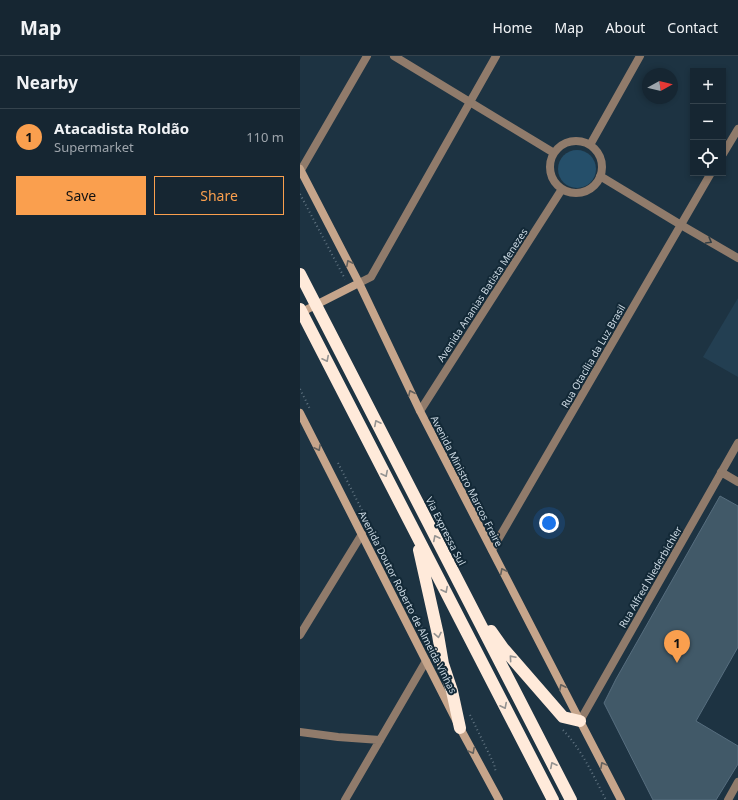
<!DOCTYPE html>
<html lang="en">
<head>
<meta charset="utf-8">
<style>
  body { margin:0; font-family:"Noto Sans",sans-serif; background:#23323e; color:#f1f3f6 }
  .controls { position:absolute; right:12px; top:12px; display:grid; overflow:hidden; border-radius:0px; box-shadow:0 2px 6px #0003 }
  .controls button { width:36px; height:36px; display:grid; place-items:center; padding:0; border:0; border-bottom:1px solid #35434d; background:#162632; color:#f1f3f6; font:20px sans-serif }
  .compass { position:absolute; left:342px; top:12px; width:36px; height:36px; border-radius:50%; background:#162632; box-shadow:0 2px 6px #0003; rotate:82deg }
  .you { position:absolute; left:249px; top:467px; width:14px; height:14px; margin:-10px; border:3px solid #fff; border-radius:50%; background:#1a73e8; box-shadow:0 0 0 6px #1a73e833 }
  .badge { display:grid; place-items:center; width:26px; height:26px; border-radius:50%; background:#fa9f4e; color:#111; font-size:13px; font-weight:700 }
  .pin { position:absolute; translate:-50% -33px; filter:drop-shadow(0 1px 2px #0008) }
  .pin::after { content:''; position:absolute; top:21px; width:14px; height:12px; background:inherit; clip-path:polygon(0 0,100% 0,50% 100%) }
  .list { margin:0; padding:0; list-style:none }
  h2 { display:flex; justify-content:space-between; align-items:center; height:52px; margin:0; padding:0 16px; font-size:17px }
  h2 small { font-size:13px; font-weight:400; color:#9ea5ac }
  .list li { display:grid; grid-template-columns:26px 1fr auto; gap:12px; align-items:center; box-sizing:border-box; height:56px; padding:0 16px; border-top:1px solid #35434d }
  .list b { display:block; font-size:15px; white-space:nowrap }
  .list p { margin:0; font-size:13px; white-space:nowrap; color:#9ea5ac }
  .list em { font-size:13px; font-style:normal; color:#9ea5ac }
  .actions { display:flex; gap:8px; padding:12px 16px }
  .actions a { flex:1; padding:9px 0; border:1px solid #fa9f4e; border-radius:0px; text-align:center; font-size:14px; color:#fa9f4e }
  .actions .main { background:#fa9f4e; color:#111 }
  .icon { flex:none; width:22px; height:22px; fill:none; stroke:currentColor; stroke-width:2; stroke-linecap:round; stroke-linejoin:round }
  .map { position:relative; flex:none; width:438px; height:744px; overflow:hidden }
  header { display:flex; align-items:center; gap:24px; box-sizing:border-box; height:56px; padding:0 20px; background:#162632; border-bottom:1px solid #35434d }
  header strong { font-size:19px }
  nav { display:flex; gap:22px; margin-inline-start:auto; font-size:14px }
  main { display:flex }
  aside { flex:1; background:#162632 }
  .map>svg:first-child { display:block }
  .built { fill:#233f52 }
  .green { fill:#254f6a }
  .building { fill:#415968; stroke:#576e7f }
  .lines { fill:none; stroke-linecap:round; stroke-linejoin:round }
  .path { stroke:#607380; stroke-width:2; stroke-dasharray:1 3; stroke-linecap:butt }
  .minor { stroke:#907b6b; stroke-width:8 }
  .secondary { stroke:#c6a58b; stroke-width:8 }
  .motorway { stroke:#ffeada; stroke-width:12 }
  .oneway { stroke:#323e44 }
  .oneway2 { stroke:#64615d }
  .oneway3 { stroke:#959391 }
  .labels { text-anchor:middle; stroke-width:4; stroke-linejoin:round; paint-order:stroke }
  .street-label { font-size:10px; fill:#cddae4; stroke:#132937 }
</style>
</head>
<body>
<header>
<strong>Map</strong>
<nav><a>Home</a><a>Map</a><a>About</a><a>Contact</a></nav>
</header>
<main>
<aside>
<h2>Nearby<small></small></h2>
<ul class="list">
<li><span class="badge">1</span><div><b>Atacadista Roldão</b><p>Supermarket</p></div><em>110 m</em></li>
</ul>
<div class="actions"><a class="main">Save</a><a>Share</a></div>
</aside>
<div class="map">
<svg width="438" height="744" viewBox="0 0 438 744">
  <rect width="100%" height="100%" fill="#1d3342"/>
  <path class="built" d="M438,242V321L403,301Z"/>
  <path class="green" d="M258 113a19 19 0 1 1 38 0a19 19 0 1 1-38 0Z"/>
  <path class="building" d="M420,440L438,450V591L396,665L438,690V708L416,744H353L304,647L316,623Z"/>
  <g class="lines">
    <path class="path" d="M0,138L45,223
      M0,333L10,353
      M38,407L125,578
      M170,659L194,708L196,717
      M263,674C282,694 293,719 306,744"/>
    <path class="minor" d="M94,0L254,97
      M250 111a26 26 0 1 1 52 0a26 26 0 1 1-52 0Z
      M290,89L340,0
      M423,98L438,73
      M1,114L67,0
      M300,120L381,169L438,202
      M59,227L71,221L196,0
      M120,355L262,133
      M421,416L438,426
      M192,494L411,117
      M0,579L62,478
      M280,665L438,387
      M0,676L38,681L80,684
      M45,744L126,605
      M428,744L438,726"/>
    <path class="secondary" d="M0,113L59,227L120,355L280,665L321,744
      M0,257L59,227
      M0,357L160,672L199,744"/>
    <path class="motorway" d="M0,218L271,744
      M0,253L253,744
      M119,494L138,579L143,608L152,635L160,672
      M191,575L203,592L263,661L280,665"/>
  </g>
  <defs><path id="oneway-chevron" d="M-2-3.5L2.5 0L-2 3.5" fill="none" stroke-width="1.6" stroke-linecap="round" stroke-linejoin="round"/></defs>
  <use class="oneway" href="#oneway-chevron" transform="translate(409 185) rotate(30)"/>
  <g class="oneway2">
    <use href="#oneway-chevron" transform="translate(49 207) rotate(-117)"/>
    <use href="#oneway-chevron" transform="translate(111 337) rotate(-115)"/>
    <use href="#oneway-chevron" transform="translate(18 392) rotate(63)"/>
    <use href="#oneway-chevron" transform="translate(203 515) rotate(-117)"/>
    <use href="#oneway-chevron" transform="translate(262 631) rotate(-117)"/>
    <use href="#oneway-chevron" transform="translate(172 695) rotate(62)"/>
    <use href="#oneway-chevron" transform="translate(303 709) rotate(-118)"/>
  </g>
  <g class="oneway3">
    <use href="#oneway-chevron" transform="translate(26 303) rotate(63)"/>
    <use href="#oneway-chevron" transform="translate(77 367) rotate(-117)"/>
    <use href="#oneway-chevron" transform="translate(85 418) rotate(63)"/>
    <use href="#oneway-chevron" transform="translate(136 482) rotate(-117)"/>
    <use href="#oneway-chevron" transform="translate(145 534) rotate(63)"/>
    <use href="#oneway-chevron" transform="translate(138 579) rotate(79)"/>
    <use href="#oneway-chevron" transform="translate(212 602) rotate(-131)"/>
    <use href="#oneway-chevron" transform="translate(204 650) rotate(63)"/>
    <use href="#oneway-chevron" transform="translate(253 709) rotate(-117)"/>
  </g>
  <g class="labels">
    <g class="street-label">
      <text transform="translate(182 239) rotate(-57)" y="4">Avenida Ananias Batista Menezes</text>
      <text transform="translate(293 300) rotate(-60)" y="4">Rua Otacília da Luz Brasil</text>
      <text transform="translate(167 425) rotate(63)" y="4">Avenida Ministro Marcos Freire</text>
      <text transform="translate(146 475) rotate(63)" y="4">Via Expressa Sul</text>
      <text transform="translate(350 521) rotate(-60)" y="4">Rua Alfred Niederbichler</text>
      <text transform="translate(108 546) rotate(63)" y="4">Avenida Doutor Roberto de Almeida Vinhas</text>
    </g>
  </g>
</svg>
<div class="controls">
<button>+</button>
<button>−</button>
<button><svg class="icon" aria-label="locate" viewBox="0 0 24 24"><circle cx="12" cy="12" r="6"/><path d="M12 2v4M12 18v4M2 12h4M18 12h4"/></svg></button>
</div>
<svg class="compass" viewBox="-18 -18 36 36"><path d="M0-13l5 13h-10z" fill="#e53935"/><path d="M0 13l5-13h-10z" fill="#9ea5ac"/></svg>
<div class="you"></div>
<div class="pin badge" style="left:377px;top:607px">1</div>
</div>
</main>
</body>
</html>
